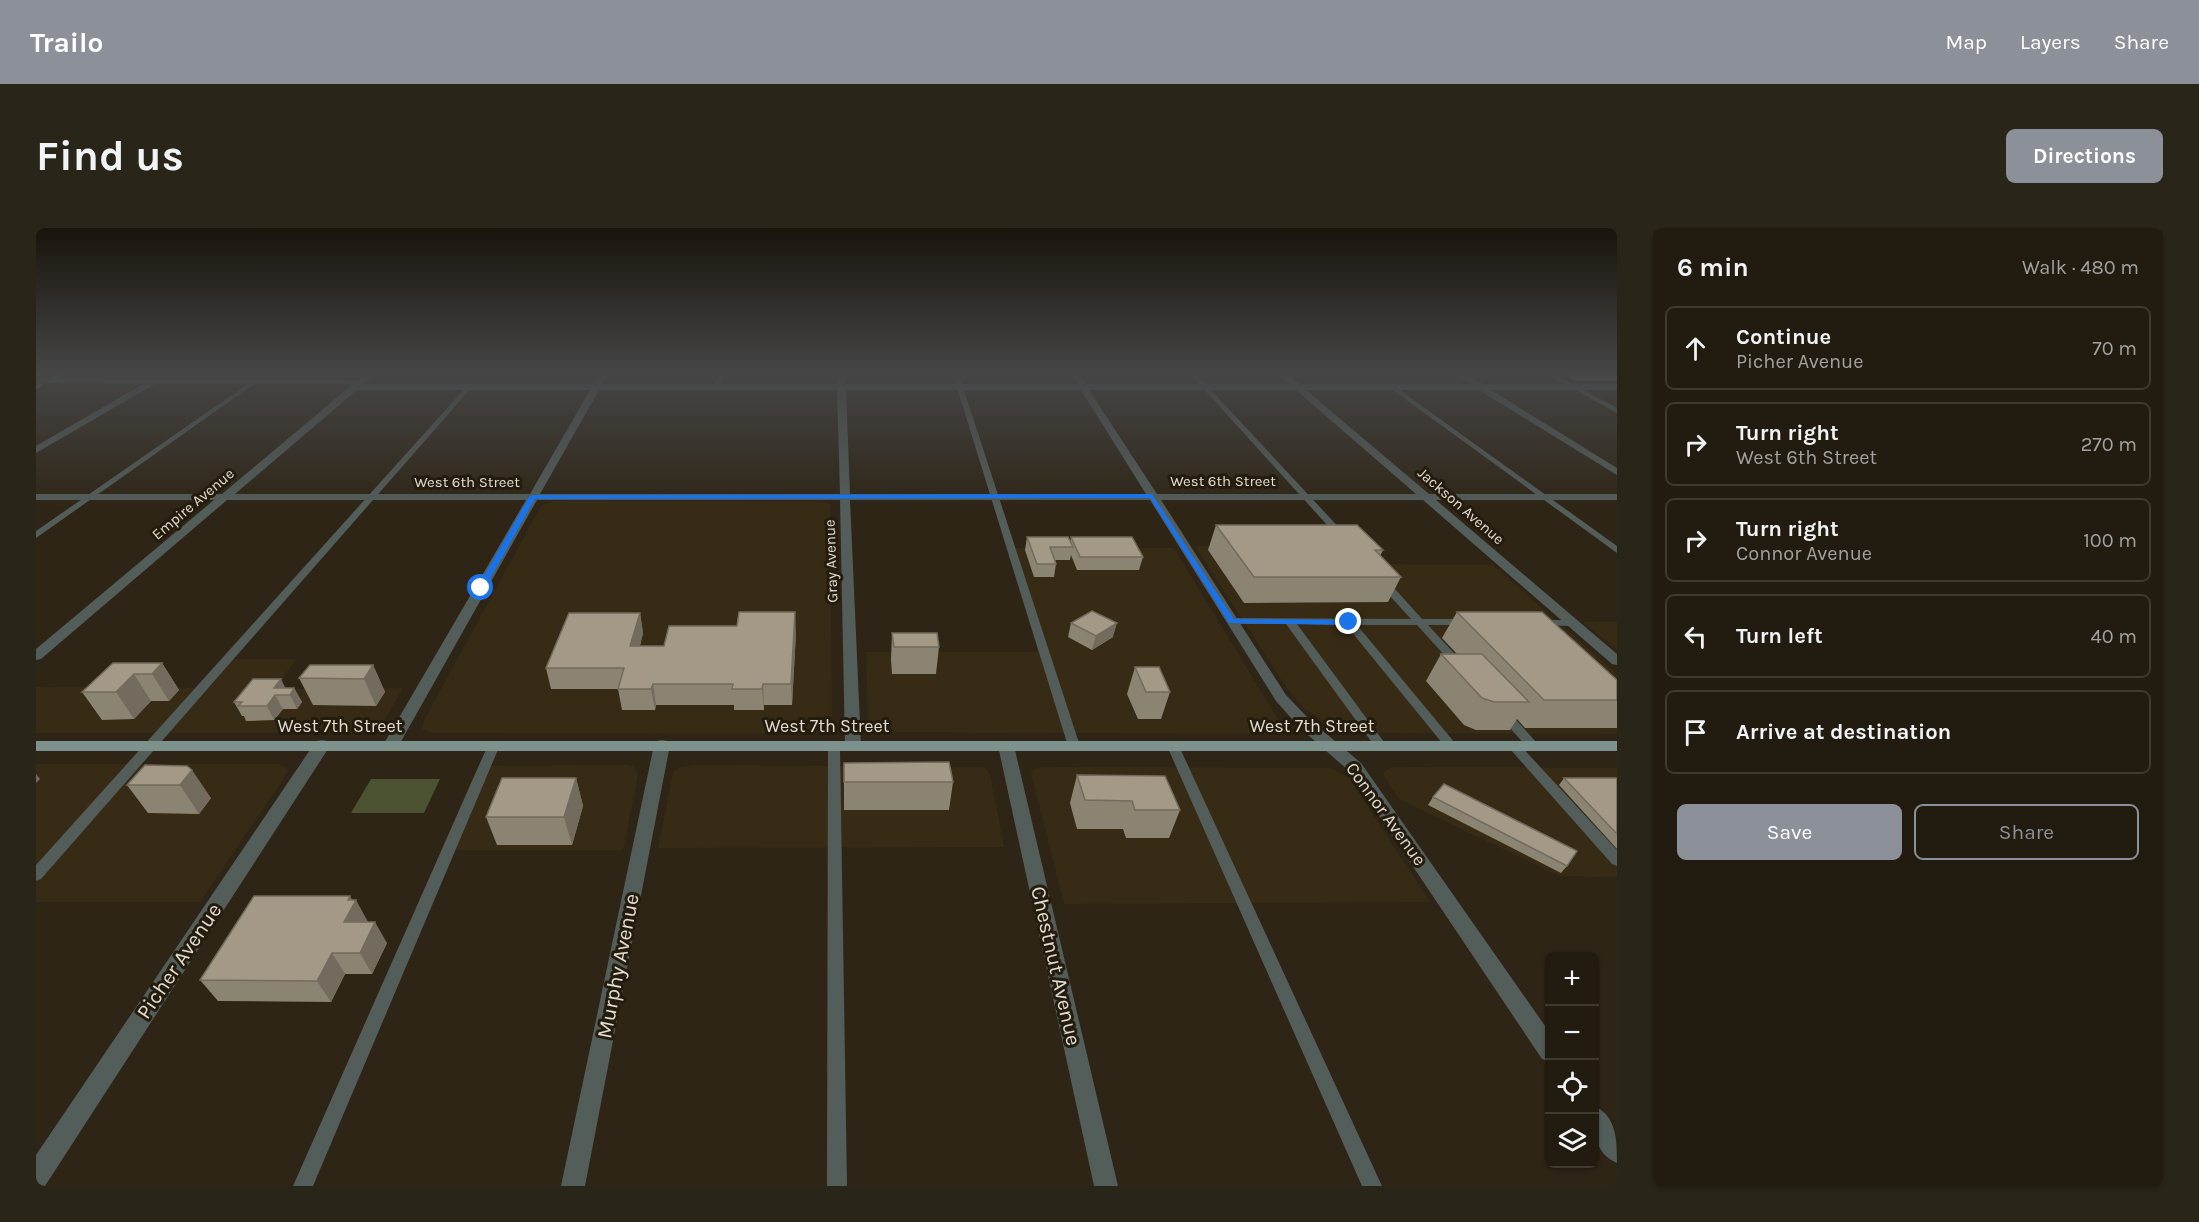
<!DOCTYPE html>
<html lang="en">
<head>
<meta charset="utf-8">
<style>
  body { margin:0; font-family:Karla,sans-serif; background:#2a2519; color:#f1f3f6 }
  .controls { position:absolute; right:18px; bottom:18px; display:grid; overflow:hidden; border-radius:9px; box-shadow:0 2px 4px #0004 }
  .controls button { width:54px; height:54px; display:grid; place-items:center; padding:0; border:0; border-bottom:2px solid #3f3a30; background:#221c10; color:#f1f3f6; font:30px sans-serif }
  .stop { position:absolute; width:18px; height:18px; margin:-14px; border:4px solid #1a73e8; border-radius:50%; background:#fff }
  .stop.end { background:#1a73e8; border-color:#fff; box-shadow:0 2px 6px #0008 }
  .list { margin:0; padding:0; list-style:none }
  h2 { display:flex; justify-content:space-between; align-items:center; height:78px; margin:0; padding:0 24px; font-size:26px }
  h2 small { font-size:20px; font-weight:400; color:#a2a19f }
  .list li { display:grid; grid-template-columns:39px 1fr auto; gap:18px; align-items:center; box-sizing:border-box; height:84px; margin:0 12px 12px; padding:0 12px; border:2px solid #3f3a30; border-radius:9px }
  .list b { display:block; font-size:22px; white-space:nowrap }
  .list p { margin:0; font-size:20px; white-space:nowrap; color:#a2a19f }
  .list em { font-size:20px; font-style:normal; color:#a2a19f }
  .actions { display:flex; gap:12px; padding:18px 24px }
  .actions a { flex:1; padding:14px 0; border:2px solid #8c9099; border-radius:9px; text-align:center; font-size:21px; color:#8c9099 }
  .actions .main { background:#8c9099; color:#fff }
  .icon { flex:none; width:33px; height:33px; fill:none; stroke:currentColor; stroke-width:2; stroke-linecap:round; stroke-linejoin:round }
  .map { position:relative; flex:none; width:1581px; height:958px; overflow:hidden; border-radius:9px }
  header { display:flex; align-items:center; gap:36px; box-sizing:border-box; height:84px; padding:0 30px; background:#8c9099; color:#fff }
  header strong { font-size:28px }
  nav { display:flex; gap:33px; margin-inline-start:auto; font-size:21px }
  .intro { display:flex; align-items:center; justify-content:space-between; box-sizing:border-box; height:144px; padding:0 36px }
  h1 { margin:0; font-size:42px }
  .button { padding:15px 27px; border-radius:9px; background:#8c9099; color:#fff; font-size:21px; font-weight:700 }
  main { display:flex; gap:36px; padding:0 36px }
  aside { flex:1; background:#221c10; border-radius:9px; box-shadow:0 2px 4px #0004 }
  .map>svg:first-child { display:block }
  .built { fill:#372b15 }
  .green { fill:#4b5332 }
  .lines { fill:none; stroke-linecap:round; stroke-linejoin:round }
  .stream { stroke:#487979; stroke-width:4 }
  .lane { fill:#535d5a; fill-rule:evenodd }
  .street { fill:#535d5a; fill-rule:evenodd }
  .primary { fill:#7e928d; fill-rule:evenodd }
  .wall { fill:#8c8473 }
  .shaded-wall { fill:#726b5e }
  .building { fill:#a39986; stroke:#726b5e; stroke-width:1.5 }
  .route { fill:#1a73e8 }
  .labels { text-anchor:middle; stroke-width:6; stroke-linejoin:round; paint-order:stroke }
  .far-street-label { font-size:15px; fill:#e2dcd3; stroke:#241c0d }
  .street-label { font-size:18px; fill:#e2dcd3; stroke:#241c0d }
  .near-street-label { font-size:21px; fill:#e2dcd3; stroke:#241c0d }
</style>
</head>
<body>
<header>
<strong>Trailo</strong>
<nav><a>Map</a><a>Layers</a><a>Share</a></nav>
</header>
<div class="intro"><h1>Find us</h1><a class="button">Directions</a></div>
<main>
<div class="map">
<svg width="1581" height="958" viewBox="0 0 1581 958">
  <rect width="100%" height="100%" fill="#2e2516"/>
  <path class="built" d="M574,147H689L687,156H581L571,153Z
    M518,273L785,274L794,276L796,497L794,501L781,506L397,505L386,501L387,494L505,278Z
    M1159,318H1323L1341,336L1457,337L1581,446V506L1317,505L1303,502L1270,482L1251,461Z
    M970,320H1138L1243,493V504L1237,506L843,504L834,501L832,498L830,424H1002Z
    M1547,394H1581V422Z
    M198,431H260L239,461L367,460L346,496L341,501L330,505H0V459L173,460Z
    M0,536H242L251,540V545L164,674H0Z
    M592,537L598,539L602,547L587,622H405L442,538Z
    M657,537L949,539L954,546L968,619L622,620L637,545L643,540Z
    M1006,539L1295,540L1313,550L1394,674L1028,676L995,545L997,541Z
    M1356,539L1581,540V649L1523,648L1363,571L1347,547L1349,543Z"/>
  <path class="green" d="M335,551H404L388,585H315Z"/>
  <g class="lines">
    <path class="stream" d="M17,150L23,147
      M0,159L4,157"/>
    <path class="lane" d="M681,147H687L684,159L681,161L678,159Z
      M917,147H923L1044,518L1042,521L1038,522L1032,518Z
      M1155,147H1161L1308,305V309H1302Z
      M1512,147H1519L1581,180V185Z
      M216,153L221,154L0,310V303Z
      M431,158L436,159L5,651L0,653V637Z
      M1354,158H1358L1581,318V325L1354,160Z
      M1347,351L1351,352L1386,391H1431L1436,394L1431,397H1392L1428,436L1430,438L1424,441L1420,440L1381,397H1321L1419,515L1421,518L1419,521H1411L1310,397L1261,396L1348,514L1350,517L1348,520H1340L1250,396H1196L1191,393L1196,390L1375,391L1343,356L1342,354Z
      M1503,392H1537L1542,395L1537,398L1499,397L1498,395L1499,393Z
      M1468,482L1472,483L1501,515L1503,518L1501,521H1493L1464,489L1462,486L1464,483Z
      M458,513L464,517L277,958H257L452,517Z
      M798,514L804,518L811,958H791L792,518Z
      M1137,514L1143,518L1346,958H1326L1131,518Z
      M1478,514L1482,515L1581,622V638L1576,636L1474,521L1472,518L1474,515Z"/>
    <path class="street" d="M329,147H337L327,156H557L563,147H571L566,156H801V147H809V156H1042L1036,147H1044L1050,156H1254L1244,147H1252L1264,156H1435L1422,147H1431L1447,156H1581V162H1455L1581,240V247L1443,162H1270L1393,266H1581V272H1400L1581,426V437L1576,436L1387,272H1125L1250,467L1274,492L1325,535L1514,805V834L1506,831L1313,543L1264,500L1240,473L1114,272H814L825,518L823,522H811L809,518L804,272H501L363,517L361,521H349L347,517L490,272H191L5,431L0,432V421L178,272H0V266H186L317,156H119L0,225V218L107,156L0,155V151L323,152ZM321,162H554L494,266H199ZM563,162H801L804,266H504ZM810,162H1045L1110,266H814ZM1053,162H1260L1380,266H1121Z
      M286,512L292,513L294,517L292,521L9,958H0V927L280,513Z
      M626,512L632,513L634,517L549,958H525L618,517L620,513Z
      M970,513L976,514L978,518L1082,958H1058L962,518L964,514Z
      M1558,878C1581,888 1581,913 1581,935C1557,925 1558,901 1558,878Z"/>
    <path class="primary" d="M0,513H1581V523H0Z"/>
  </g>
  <path class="wall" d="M1530,147H1581V153H1541Z
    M1180,297L1347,322L1344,328L1365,349L1352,374L1208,375L1172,322Z
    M991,309L1034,314L1035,309L1107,329L1103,342H1041L1035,327L1034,332H1019L1020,336L1018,349H998L989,322Z
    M1421,384L1581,452V500H1489L1481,491L1474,502H1440L1428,497L1390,453L1405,426H1421L1406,410Z
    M604,385L607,405L604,418H628L760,404L756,477H728V482H698V477H620L619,482H586L582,461H515L510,440Z
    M1035,395L1077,409L1056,422L1032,409Z
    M856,405L903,419L900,446H856L855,432Z
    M126,435L143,462L133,473H115L98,491L66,492L46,464Z
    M337,437L349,464L340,478L277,477L263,450Z
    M1099,439L1134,464L1125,491H1102L1091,466Z
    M250,460H258L266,474L261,481H247L238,492L210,493L208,488H206L198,474Z
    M808,535L917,554L913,582H808Z
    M109,537L175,570L163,586L112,585L91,557Z
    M1041,547L1144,582L1133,610H1090L1087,601H1041L1034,575Z
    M540,550L547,578L536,617H461L450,589Z
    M1528,550H1581V621L1523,557Z
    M1397,569L1531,638L1525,645L1392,577Z
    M316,672L332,694L351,715L336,746H309L295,774L182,773L164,752Z"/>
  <path class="shaded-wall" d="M759,384L760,404L756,477L755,456Z
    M604,385L607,405L598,439L594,418Z
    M1081,395L1077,409L1056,422L1060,408Z
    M126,435L143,462L133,473L116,446Z
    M337,437L349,464L340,478L328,451Z
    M98,446L115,473L98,491L80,464Z
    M245,451L252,465L238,460Z
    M617,456L620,477L619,482L615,461Z
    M727,456L728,477V482L726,461Z
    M258,460L266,474L261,481L254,467Z
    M239,467L247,481L238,492L231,478Z
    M156,542L175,570L163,586L144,557Z
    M0,546L4,551L0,555Z
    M540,550L547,578L536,617L528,589Z
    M314,668L318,675L320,672L332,694H308L312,672Z
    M339,694L351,715L336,746L324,725Z
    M296,725L309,746L295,774L281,753Z"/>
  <path class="building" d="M1180,297H1321L1347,322H1339L1365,349H1218Z
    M991,309H1032L1037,319H1014L1020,336H1001Z
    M1035,309H1096L1107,329H1044Z
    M1056,383L1081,395L1060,408L1035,395Z
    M703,384H759L755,456H727L726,461H696L697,456H617L615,461H582L588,440H510L533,385H604L594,418H628L633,398H701Z
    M1421,384H1506L1581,452V472H1508Z
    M856,405H901L903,419H858Z
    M1405,426H1446L1493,474H1458L1446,470Z
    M77,435H126L116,446H98L80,464H46Z
    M274,437H337L328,451L263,450Z
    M1099,439H1123L1134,464H1110Z
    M217,451H245L238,460H258L254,467H239L231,478H202L206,474H198Z
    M913,534L917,554H808V535Z
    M109,537L151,538L156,542L144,557H91Z
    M1041,547L1129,548L1144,582H1099L1096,573L1049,572Z
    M466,550H540L528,589H450Z
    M1528,550H1581V606Z
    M1408,556L1541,623L1531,638L1397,569Z
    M218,668H314L312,672H320L308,694H339L324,725H296L281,753L164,752Z"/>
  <linearGradient id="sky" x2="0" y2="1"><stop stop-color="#19140c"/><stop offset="0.52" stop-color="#464647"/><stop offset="1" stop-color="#464647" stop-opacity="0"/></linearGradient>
  <rect width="1581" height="281" fill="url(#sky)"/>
  <path class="route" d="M1116,266L1198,391L1313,392L1318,394L1313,397L1193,395L1114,270L499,271L449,360L445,362L441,360L493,269L496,267Z"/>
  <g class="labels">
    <g class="far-street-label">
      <text x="1187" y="258">West 6th Street</text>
      <text x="431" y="259">West 6th Street</text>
      <text transform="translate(157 276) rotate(-40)" y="5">Empire Avenue</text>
      <text transform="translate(1425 278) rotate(41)" y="5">Jackson Avenue</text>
      <text transform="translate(795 333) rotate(-92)" y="5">Gray Avenue</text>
    </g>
    <g class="street-label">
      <text x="304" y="504">West 7th Street</text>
      <text x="791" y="504">West 7th Street</text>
      <text x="1276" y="504">West 7th Street</text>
      <text transform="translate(1350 586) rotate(54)" y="6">Connor Avenue</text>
    </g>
    <g class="near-street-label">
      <text transform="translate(143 733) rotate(-56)" y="7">Picher Avenue</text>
      <text transform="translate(582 738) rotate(-79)" y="7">Murphy Avenue</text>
      <text transform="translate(1020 738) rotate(77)" y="7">Chestnut Avenue</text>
    </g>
  </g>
</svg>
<div class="controls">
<button>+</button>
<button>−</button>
<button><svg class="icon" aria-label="locate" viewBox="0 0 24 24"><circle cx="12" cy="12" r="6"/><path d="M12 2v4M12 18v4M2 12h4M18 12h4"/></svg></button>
<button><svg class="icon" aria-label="layers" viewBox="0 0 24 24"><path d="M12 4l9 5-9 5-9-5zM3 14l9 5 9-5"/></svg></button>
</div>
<div class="stop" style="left:445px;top:360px"></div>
<div class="stop end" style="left:1313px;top:394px"></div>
</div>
<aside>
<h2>6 min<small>Walk · 480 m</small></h2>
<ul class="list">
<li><svg class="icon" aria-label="ahead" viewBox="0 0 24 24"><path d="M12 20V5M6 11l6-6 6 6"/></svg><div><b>Continue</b><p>Picher Avenue</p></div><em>70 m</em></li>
<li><svg class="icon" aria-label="right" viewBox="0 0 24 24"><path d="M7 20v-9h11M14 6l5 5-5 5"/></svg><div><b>Turn right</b><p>West 6th Street</p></div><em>270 m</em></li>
<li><svg class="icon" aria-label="right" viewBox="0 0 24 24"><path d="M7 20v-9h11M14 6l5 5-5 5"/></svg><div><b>Turn right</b><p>Connor Avenue</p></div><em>100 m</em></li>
<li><svg class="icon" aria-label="left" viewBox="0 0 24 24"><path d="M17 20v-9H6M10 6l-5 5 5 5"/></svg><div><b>Turn left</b></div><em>40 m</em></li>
<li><svg class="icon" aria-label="arrive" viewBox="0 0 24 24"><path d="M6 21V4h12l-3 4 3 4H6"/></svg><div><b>Arrive at destination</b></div></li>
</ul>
<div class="actions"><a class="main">Save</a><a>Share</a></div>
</aside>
</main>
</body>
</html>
